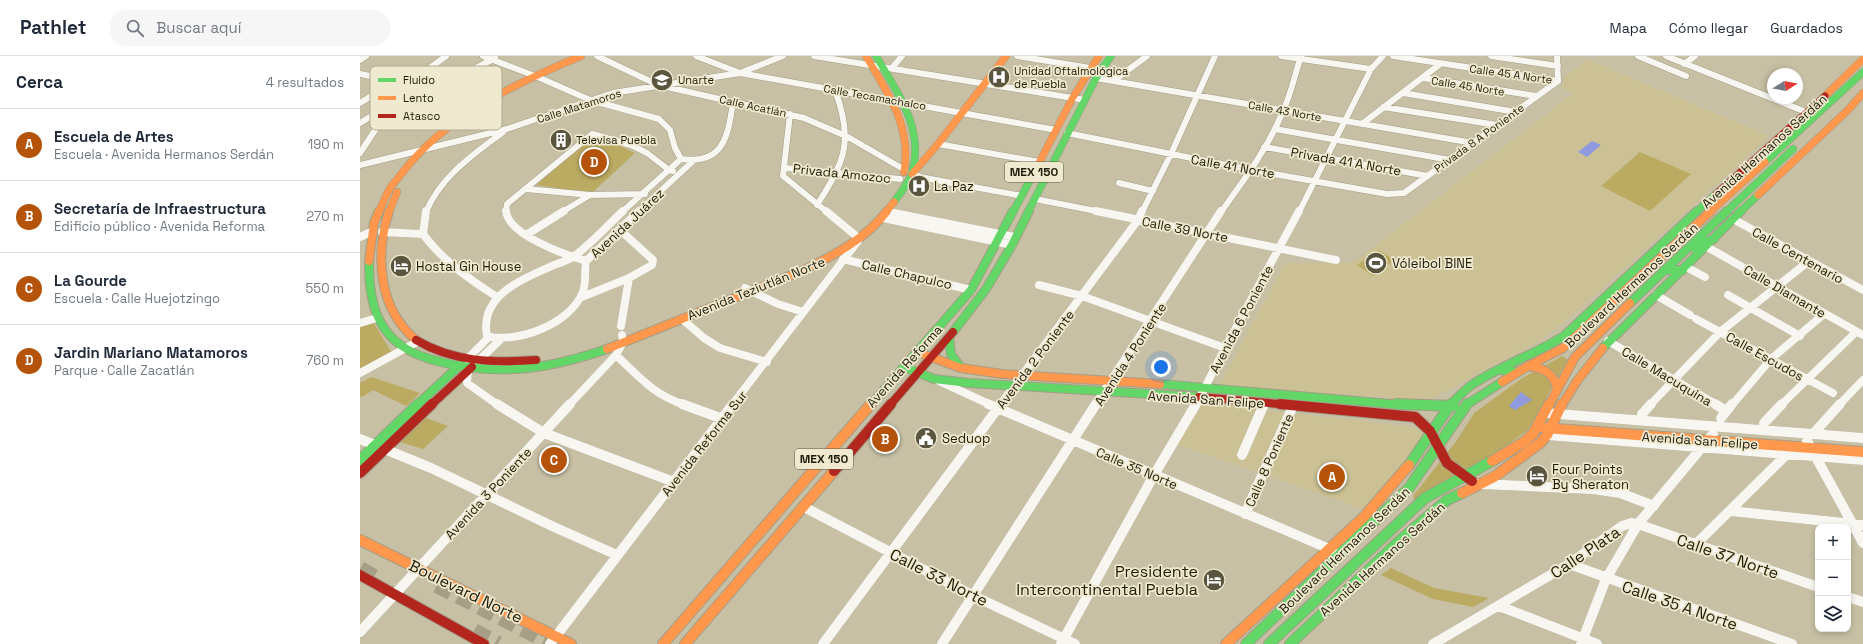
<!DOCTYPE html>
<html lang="es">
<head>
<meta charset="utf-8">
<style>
  body { margin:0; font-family:"Space Grotesk",sans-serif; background:#f6f6f7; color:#1f2937 }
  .controls { position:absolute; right:12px; bottom:12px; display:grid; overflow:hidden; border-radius:8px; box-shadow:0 2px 6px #0003 }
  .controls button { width:36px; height:36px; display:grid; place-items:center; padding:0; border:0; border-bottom:1px solid #e0e1e3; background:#fff; color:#1f2937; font:20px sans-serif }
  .compass { position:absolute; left:1407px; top:12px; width:36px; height:36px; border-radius:50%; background:#fff; box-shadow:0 2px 6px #0003; rotate:79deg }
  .you { position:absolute; left:801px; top:311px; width:14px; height:14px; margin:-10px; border:3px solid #fff; border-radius:50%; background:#1a73e8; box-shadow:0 0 0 6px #1a73e833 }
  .badge { display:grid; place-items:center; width:26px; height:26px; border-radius:50%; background:#b45309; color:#fff; font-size:13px; font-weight:700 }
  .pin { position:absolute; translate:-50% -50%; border:2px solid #fff; box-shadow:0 1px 4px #0006 }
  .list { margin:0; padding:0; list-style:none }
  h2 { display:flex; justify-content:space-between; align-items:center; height:52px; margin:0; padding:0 16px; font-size:17px }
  h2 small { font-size:13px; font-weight:400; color:#747a83 }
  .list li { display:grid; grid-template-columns:26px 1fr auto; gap:12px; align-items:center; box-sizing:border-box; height:72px; padding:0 16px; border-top:1px solid #e0e1e3 }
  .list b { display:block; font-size:15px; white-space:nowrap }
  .list p { margin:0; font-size:13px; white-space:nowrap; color:#747a83 }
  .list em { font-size:13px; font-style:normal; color:#747a83 }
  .icon { flex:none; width:22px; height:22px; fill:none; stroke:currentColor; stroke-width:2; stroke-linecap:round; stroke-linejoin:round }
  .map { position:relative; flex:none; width:1503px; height:588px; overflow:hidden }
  header { display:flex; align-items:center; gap:24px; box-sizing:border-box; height:56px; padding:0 20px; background:#fff; border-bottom:1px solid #e0e1e3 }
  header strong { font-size:19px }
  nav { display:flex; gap:22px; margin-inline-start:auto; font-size:14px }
  .search { width:280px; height:36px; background:#f6f6f7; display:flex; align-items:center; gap:10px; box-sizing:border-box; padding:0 14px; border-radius:16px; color:#747a83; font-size:15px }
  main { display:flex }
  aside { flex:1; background:#fff }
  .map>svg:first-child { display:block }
  .built { fill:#ccc194 }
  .green { fill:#bbaa61 }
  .water { fill:#909ade }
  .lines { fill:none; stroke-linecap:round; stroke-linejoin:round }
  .primary-tunnel { stroke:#a69f85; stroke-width:16; stroke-dasharray:16 8; stroke-linecap:butt }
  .street-far2-casing { stroke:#a49e87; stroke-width:7 }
  .street-far1-casing { stroke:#a49e87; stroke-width:8 }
  .street-casing { stroke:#a49e87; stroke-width:10 }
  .fast-far2-casing { stroke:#a49e87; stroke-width:8 }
  .fast-far1-casing { stroke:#a49e87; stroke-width:10 }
  .fast-casing { stroke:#a49e87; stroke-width:12 }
  .slow-far2-casing { stroke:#a49e87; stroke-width:8 }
  .slow-far1-casing { stroke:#a49e87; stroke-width:10 }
  .slow-casing { stroke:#a49e87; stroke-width:12 }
  .jam-far2-casing { stroke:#a49e87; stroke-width:8 }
  .jam-far1-casing { stroke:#a49e87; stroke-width:10 }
  .jam-casing { stroke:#a49e87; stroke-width:12 }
  .street-far2 { stroke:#f7f6f1; stroke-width:6 }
  .street-far1 { stroke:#f7f6f1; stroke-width:8 }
  .street { stroke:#f7f6f1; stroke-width:10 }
  .fast-far2 { stroke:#63d668; stroke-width:7 }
  .fast-far1 { stroke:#63d668; stroke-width:8 }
  .fast { stroke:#63d668; stroke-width:10 }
  .slow-far2 { stroke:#ff974d; stroke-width:7 }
  .slow-far1 { stroke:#ff974d; stroke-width:8 }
  .slow { stroke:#ff974d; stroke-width:10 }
  .jam-far2 { stroke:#b3261e; stroke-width:7 }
  .jam-far1 { stroke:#b3261e; stroke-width:8 }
  .jam { stroke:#b3261e; stroke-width:10 }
  .labels { text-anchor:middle; stroke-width:3.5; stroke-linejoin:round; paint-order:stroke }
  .far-poi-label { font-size:11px; fill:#201b07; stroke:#efe9cf; text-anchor:start }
  .far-street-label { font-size:11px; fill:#201b07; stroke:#efe9cf }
  .shield { fill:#efe9cf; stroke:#5e5943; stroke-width:1 }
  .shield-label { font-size:12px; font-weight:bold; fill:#201b07 }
  .street-label { font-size:13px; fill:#201b07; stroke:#efe9cf }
  .poi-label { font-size:13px; fill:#201b07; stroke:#efe9cf; text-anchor:start }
  .near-street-label { font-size:16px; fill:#201b07; stroke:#efe9cf }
  .near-poi-label { font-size:16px; fill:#201b07; stroke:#efe9cf; text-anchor:end }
  .key { fill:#efe9cf; stroke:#b1ab93; stroke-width:1 }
  .key-label { font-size:11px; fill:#201b07 }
</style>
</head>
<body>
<header>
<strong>Pathlet</strong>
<div class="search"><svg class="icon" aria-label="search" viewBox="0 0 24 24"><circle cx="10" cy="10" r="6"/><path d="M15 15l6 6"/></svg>Buscar aquí</div>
<nav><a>Mapa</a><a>Cómo llegar</a><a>Guardados</a></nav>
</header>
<main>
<aside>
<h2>Cerca<small>4 resultados</small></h2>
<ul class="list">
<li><span class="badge">A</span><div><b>Escuela de Artes</b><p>Escuela · Avenida Hermanos Serdán</p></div><em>190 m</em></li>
<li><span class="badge">B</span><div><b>Secretaría de Infraestructura</b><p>Edificio público · Avenida Reforma</p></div><em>270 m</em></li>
<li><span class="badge">C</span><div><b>La Gourde</b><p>Escuela · Calle Huejotzingo</p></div><em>550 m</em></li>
<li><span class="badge">D</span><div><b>Jardin Mariano Matamoros</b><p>Parque · Calle Zacatlán</p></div><em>760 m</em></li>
</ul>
</aside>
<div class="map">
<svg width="1503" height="588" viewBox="0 0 1503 588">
  <rect width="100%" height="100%" fill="#c7c0a4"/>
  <path class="built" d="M1229,4L1409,80L1215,257L1179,285L1069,344L859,330L925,207H993L1212,38L1201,30L1206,19Z
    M840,347L1053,371L1068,380L1005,454L817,388Z"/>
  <path class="green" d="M230,82L254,87L275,97L232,137L176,129Z
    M1280,96L1331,118L1290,155L1241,130Z
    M1019,194L1034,204L1013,220L997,209Z
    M13,266L32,297L0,314V270Z
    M1202,300L1208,304L1168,374L1120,408L1055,445L1053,440L1097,384L1114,357L1161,323Z
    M11,321L60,337L46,350L13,334L4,340L0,341V327Z
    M66,362L88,370L63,393L40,386Z
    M1031,512L1074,532L1129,542L1113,551L1073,543L1021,519Z"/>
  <path class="water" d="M1232,85L1241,89L1227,101L1218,96Z
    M1161,336L1172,344L1155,354L1149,350Z"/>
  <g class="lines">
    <path class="primary-tunnel" d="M0,513L21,525
      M77,529L193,588
      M114,575L138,588"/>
    <g class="street-far2-casing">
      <path id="street-far2" d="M123,0L180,22L230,44L299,63L310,74L315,92L321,103C364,109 368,80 373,46
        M237,0L298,29L444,62L488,81L545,114
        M336,0L380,17L696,74
        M454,0L725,44
        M657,0L730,12
        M921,0L1011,13
        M1033,0L1198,25
        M1131,0L1198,10
        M1197,0L1198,25
        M1278,0L1326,20
        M1306,0L1446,56
        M0,4L6,0
        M1324,8L1335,0
        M532,12L542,0
        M0,18L36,25L70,35
        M736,22L1113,87
        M1063,22L1176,40
        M753,25L787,0
        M84,28L136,39
        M1043,37L1150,55
        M0,47L36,25
        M1023,51L1137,69
        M32,54L91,69
        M430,58L423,120L467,156
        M0,67L23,53L48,28L86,0
        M1002,68L1080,8
        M915,73L1090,104
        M707,77L891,114L1027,138L1044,137L1198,25
        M578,88L679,106
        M904,91L1068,120
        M0,97L23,62L27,59L135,2
        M0,109L147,73L253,37L380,17L423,0
        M425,112L540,123
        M552,118L565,122L662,140
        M759,127L793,135
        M166,133L230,139L285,138
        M675,143L741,156
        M457,149C485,105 494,85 475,34
        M66,156C81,120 113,99 143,76
        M146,156L147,148L232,78L271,89L287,97L309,114L313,115
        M202,156L230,139
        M262,156L321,103
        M278,156L333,105
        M529,156H531
        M782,156L811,98L855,0
        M861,156C884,124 908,92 923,55C931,38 935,18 941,0
        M939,156L1011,13L1023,0"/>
    </g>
    <g class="street-far1-casing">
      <path id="street-far1" d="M66,155L63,178C83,205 109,223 137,241
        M146,155C148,179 206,199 226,205
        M263,155C248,169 230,189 213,201C208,204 200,207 194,209C163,223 119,239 127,280C157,288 209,268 222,238C227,228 224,216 226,205L279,155
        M466,155L495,179
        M736,155L976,204
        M529,156L655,181
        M523,162L652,189
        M1373,163L1503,234
        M22,176L63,178
        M166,179L204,155
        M0,181L11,176
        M1347,191L1503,279
        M483,203L611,234
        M1326,211L1345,221
        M679,229L722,240L865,292
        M385,232L418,248L443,256
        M1296,239L1330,259
        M1368,239L1440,280
        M222,241L269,222L292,209L293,204L260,174
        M322,263L344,282L360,292L407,306
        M1336,263L1473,337
        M0,267L17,262
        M261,270L269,222
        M262,279L263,286L256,299C279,321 294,339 325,349
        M1248,285L1357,349
        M107,303L129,281
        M118,305L140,284
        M108,315L107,327L138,349
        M0,317L57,286
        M579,325L631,349
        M209,349L256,299
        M372,349L498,185
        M640,349L778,164L782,155
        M735,349L861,155
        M836,349L865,292L939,155
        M904,349L905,347
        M1290,349L1360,276L1449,205
        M1372,349L1411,303L1464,258
        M1421,349L1496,276
        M1479,349L1503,324"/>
    </g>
    <g class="street-casing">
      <path id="street" d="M137,348L184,377L314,426
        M322,348L363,363
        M628,348L972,494
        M1355,348L1366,355
        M1185,357L1503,382
        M1282,358L1291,348
        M1361,362L1372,348
        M1404,367L1422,348
        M1453,378L1480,348
        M1187,379L1503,404
        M0,383L71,412L194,471L257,499
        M1447,385L1503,487
        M882,399L904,348
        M1119,428L1232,433L1260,437L1294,450
        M444,451L614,540L715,588
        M1371,455L1503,469
        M885,458L933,350
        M1335,489L1427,398
        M1209,508L1432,588
        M1488,541L1503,546
        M1139,550L1237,588
        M0,576L210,348
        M190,588L373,348
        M463,588L641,348
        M582,588L736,348
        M701,588L794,419L836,348
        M1073,588L1209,508L1262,470L1271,467L1278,468L1458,531
        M1221,588L1246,523L1278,468L1353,378"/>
    </g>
    <g class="fast-far2-casing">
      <path id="fast-far2" d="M516,0C537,36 565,73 552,117C549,127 540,137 534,146
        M1405,106L1503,16
        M653,156L677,111
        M668,156L736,22L751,0
        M1336,156L1356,138
        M1366,156L1433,93
        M1380,156L1398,139"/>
    </g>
    <g class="fast-far1-casing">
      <path id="fast-far1" d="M1334,192L1343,186L1354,183
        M9,205C9,228 11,253 24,272C36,290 57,300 77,305C138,321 189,313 247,293
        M1304,214H1323
        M1270,247L1367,155
        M593,276L626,233L652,189L669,155
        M589,281L591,298L601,312
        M1243,292L1381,155
        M544,311L574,323L609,327L839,341
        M1140,314L1158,316
        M800,328L1042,349H1067
        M516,343L611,234L653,155
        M57,349L100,309
        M1090,349C1096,343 1103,336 1110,330C1139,310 1174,299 1204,280L1337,155
        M1106,349L1142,326"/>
    </g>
    <g class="fast-casing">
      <path id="fast" d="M1036,348L1094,350
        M0,404L58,348
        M1049,409L1091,348
        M886,588L1049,432L1107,348
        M909,588L1065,442L1132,405
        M930,588L1038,486L1087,444L1102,437"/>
    </g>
    <g class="slow-far2-casing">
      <path id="slow-far2" d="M506,0C528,38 552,70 544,116
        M1465,40L1503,3
        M677,111L712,43L739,0
        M552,118L578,88L646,0
        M1398,139L1488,54L1503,37
        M19,156C22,149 25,141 29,134C32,128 38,123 42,117C86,60 156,27 221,0
        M29,156L37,136
        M526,156L534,146
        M1350,156L1405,106"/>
    </g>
    <g class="slow-far1-casing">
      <path id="slow-far1" d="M29,155C15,200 18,252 56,284
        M9,205L14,167L19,155
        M247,293L444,214C474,199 506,183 527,155
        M557,296L601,312L642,318L800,328
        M1168,310C1184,312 1194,317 1197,333
        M1142,326L1168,310L1203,292L1351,155
        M510,349L516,343
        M1189,349L1215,301L1270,247
        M1202,349L1217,325L1243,292"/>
    </g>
    <g class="slow-casing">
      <path id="slow" d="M1184,372L1503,396
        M1132,405L1164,386L1173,378L1189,348
        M1102,437L1134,421L1180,387L1187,379L1202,348
        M0,484L211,588
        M303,588L511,348
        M325,588L474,415
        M866,588L1003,462L1049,409"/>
    </g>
    <g class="jam-far2-casing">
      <path id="jam-far2" d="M1356,138L1465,40"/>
    </g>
    <g class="jam-far1-casing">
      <path id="jam-far1" d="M56,284C93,306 134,307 176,304
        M839,341L931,349
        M71,349L112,311
        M530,349L593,276"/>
    </g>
    <g class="jam-casing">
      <path id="jam" d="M920,348L1055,361L1070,375L1087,407L1112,425
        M474,415L531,348
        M0,417L72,348
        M0,519L124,588"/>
    </g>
    <use href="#street-far2" class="street-far2"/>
    <use href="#street-far1" class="street-far1"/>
    <use href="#street" class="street"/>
    <use href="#fast-far2" class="fast-far2"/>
    <use href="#fast-far1" class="fast-far1"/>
    <use href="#fast" class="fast"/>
    <use href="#slow-far2" class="slow-far2"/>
    <use href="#slow-far1" class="slow-far1"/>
    <use href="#slow" class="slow"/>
    <use href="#jam-far2" class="jam-far2"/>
    <use href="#jam-far1" class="jam-far1"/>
    <use href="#jam" class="jam"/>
  </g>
  <defs>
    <g id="hospital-disc" transform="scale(1.15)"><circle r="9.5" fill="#5a553e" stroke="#efe9cf"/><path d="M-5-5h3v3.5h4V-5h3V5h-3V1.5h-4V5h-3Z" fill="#fff"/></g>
    <g id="school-disc" transform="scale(1.15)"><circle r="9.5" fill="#5a553e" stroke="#efe9cf"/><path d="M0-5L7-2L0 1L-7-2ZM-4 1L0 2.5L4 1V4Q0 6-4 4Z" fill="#fff"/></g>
    <g id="building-disc" transform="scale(1.15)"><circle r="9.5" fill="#5a553e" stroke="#efe9cf"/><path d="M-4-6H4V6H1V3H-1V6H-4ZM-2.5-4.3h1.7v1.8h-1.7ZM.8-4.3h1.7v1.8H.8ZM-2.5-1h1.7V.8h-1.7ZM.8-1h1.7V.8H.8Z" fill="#fff"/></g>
    <g id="stadium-disc" transform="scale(1.15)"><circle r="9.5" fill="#5a553e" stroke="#efe9cf"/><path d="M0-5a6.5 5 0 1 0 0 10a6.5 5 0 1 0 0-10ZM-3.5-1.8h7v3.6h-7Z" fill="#fff"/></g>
    <g id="hotel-disc" transform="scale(1.15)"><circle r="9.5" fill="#5a553e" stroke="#efe9cf"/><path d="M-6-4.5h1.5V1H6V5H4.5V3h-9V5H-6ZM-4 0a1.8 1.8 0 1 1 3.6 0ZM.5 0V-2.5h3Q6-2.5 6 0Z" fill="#fff"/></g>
    <g id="civic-disc" transform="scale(1.15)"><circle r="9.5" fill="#5a553e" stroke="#efe9cf"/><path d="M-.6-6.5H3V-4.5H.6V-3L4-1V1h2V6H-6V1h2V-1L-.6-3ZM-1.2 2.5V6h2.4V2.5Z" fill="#fff"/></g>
  </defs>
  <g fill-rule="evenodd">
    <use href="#hospital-disc" x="639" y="21"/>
    <use href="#school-disc" x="302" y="24"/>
    <use href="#building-disc" x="201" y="84"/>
    <use href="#hospital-disc" x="559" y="130"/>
    <use href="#stadium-disc" x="1016" y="207"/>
    <use href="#hotel-disc" x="41" y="210"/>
    <use href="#civic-disc" x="566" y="382"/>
    <use href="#hotel-disc" x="1177" y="420"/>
    <use href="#hotel-disc" x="854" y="524"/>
  </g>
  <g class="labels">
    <g class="far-poi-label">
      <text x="654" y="19">Unidad Oftalmológica<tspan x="654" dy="13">de Puebla</tspan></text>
      <text x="318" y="28">Unarte</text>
      <text x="216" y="88">Televisa Puebla</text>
    </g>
    <g class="far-street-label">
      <text transform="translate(1151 18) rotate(8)" y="4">Calle 45 A Norte</text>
      <text transform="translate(1108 30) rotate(9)" y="4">Calle 45 Norte</text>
      <text transform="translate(515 41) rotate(10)" y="4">Calle Tecamachalco</text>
      <text transform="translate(219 50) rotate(-18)" y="4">Calle Matamoros</text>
      <text transform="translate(393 50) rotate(12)" y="4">Calle Acatlán</text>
      <text transform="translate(925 55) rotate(10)" y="4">Calle 43 Norte</text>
      <text transform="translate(1119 82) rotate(-36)" y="4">Privada 8 A Poniente</text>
    </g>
    <g class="shield">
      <rect x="645" y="106" width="58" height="20" rx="3"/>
      <rect x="435" y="393" width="58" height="20" rx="3"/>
    </g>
    <g class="shield-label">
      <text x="674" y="120">MEX 150</text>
      <text x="464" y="407">MEX 150</text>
    </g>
    <g class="street-label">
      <text transform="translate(1404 95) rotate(-42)" y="5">Avenida Hermanos Serdán</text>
      <text transform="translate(986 105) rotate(10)" y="5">Privada 41 A Norte</text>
      <text transform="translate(873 110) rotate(10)" y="5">Calle 41 Norte</text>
      <text transform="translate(482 117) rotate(6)" y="5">Privada Amozoc</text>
      <text transform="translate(267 167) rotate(-43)" y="5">Avenida Juárez</text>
      <text transform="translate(825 173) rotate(11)" y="5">Calle 39 Norte</text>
      <text transform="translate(1438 199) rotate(29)" y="5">Calle Centenario</text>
      <text transform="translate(547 218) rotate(13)" y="5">Calle Chapulco</text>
      <text transform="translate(1271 229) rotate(-43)" y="5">Boulevard Hermanos Serdán</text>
      <text transform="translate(396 232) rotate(-22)" y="5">Avenida Teziutlán Norte</text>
      <text transform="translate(1425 235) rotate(30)" y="5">Calle Diamante</text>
      <text transform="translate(881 263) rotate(-62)" y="5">Avenida 6 Poniente</text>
      <text transform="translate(770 298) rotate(-57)" y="5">Avenida 4 Poniente</text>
      <text transform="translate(1405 300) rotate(29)" y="5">Calle Escudos</text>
      <text transform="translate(675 303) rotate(-53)" y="5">Avenida 2 Poniente</text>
      <text transform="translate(544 310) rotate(-48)" y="5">Avenida Reforma</text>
      <text transform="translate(1307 320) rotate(31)" y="5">Calle Macuquina</text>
      <text transform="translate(846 343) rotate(4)" y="5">Avenida San Felipe</text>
      <text transform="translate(1340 384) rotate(4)" y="5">Avenida San Felipe</text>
      <text transform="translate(344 387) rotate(-52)" y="5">Avenida Reforma Sur</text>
      <text transform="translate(909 404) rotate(-66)" y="5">Calle 8 Poniente</text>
      <text transform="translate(777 412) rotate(23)" y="5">Calle 35 Norte</text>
      <text transform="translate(128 437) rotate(-47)" y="5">Avenida 3 Poniente</text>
      <text transform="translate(984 494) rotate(-44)" y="5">Boulevard Hermanos Serdán</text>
      <text transform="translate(1022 503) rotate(-42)" y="5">Avenida Hermanos Serdán</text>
    </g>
    <g class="poi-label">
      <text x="574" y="135">La Paz</text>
      <text x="1032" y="212">Vóleibol BINE</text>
      <text x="56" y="215">Hostal Gin House</text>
      <text x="582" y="387">Seduop</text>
      <text x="1192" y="418">Four Points<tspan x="1192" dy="15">By Sheraton</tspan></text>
    </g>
    <g class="near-street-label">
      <text transform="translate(1225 496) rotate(-34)" y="6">Calle Plata</text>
      <text transform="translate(1368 500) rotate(19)" y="6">Calle 37 Norte</text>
      <text transform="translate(579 521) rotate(27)" y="6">Calle 33 Norte</text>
      <text transform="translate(106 535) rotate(26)" y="6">Boulevard Norte</text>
      <text transform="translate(1320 549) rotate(19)" y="6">Calle 35 A Norte</text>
    </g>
    <g class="near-poi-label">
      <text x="838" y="521">Presidente<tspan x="838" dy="18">Intercontinental Puebla</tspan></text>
    </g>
  </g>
  <rect x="10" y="10" width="132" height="64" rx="6" class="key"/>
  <rect x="18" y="22" width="18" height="4" fill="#63d668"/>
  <rect x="18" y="40" width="18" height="4" fill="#ff974d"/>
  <rect x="18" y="58" width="18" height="4" fill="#b3261e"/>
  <g class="key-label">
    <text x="43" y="28">Fluido</text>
    <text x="43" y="46">Lento</text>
    <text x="43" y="64">Atasco</text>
  </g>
</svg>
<div class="controls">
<button>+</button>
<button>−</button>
<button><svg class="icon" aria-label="layers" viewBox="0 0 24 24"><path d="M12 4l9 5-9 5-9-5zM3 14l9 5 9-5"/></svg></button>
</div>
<svg class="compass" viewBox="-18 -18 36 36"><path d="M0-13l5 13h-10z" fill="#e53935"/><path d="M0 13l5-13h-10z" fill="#747a83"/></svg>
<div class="you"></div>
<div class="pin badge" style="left:972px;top:421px">A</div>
<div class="pin badge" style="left:525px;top:383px">B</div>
<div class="pin badge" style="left:194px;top:404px">C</div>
<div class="pin badge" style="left:234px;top:106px">D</div>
</div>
</main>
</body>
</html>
